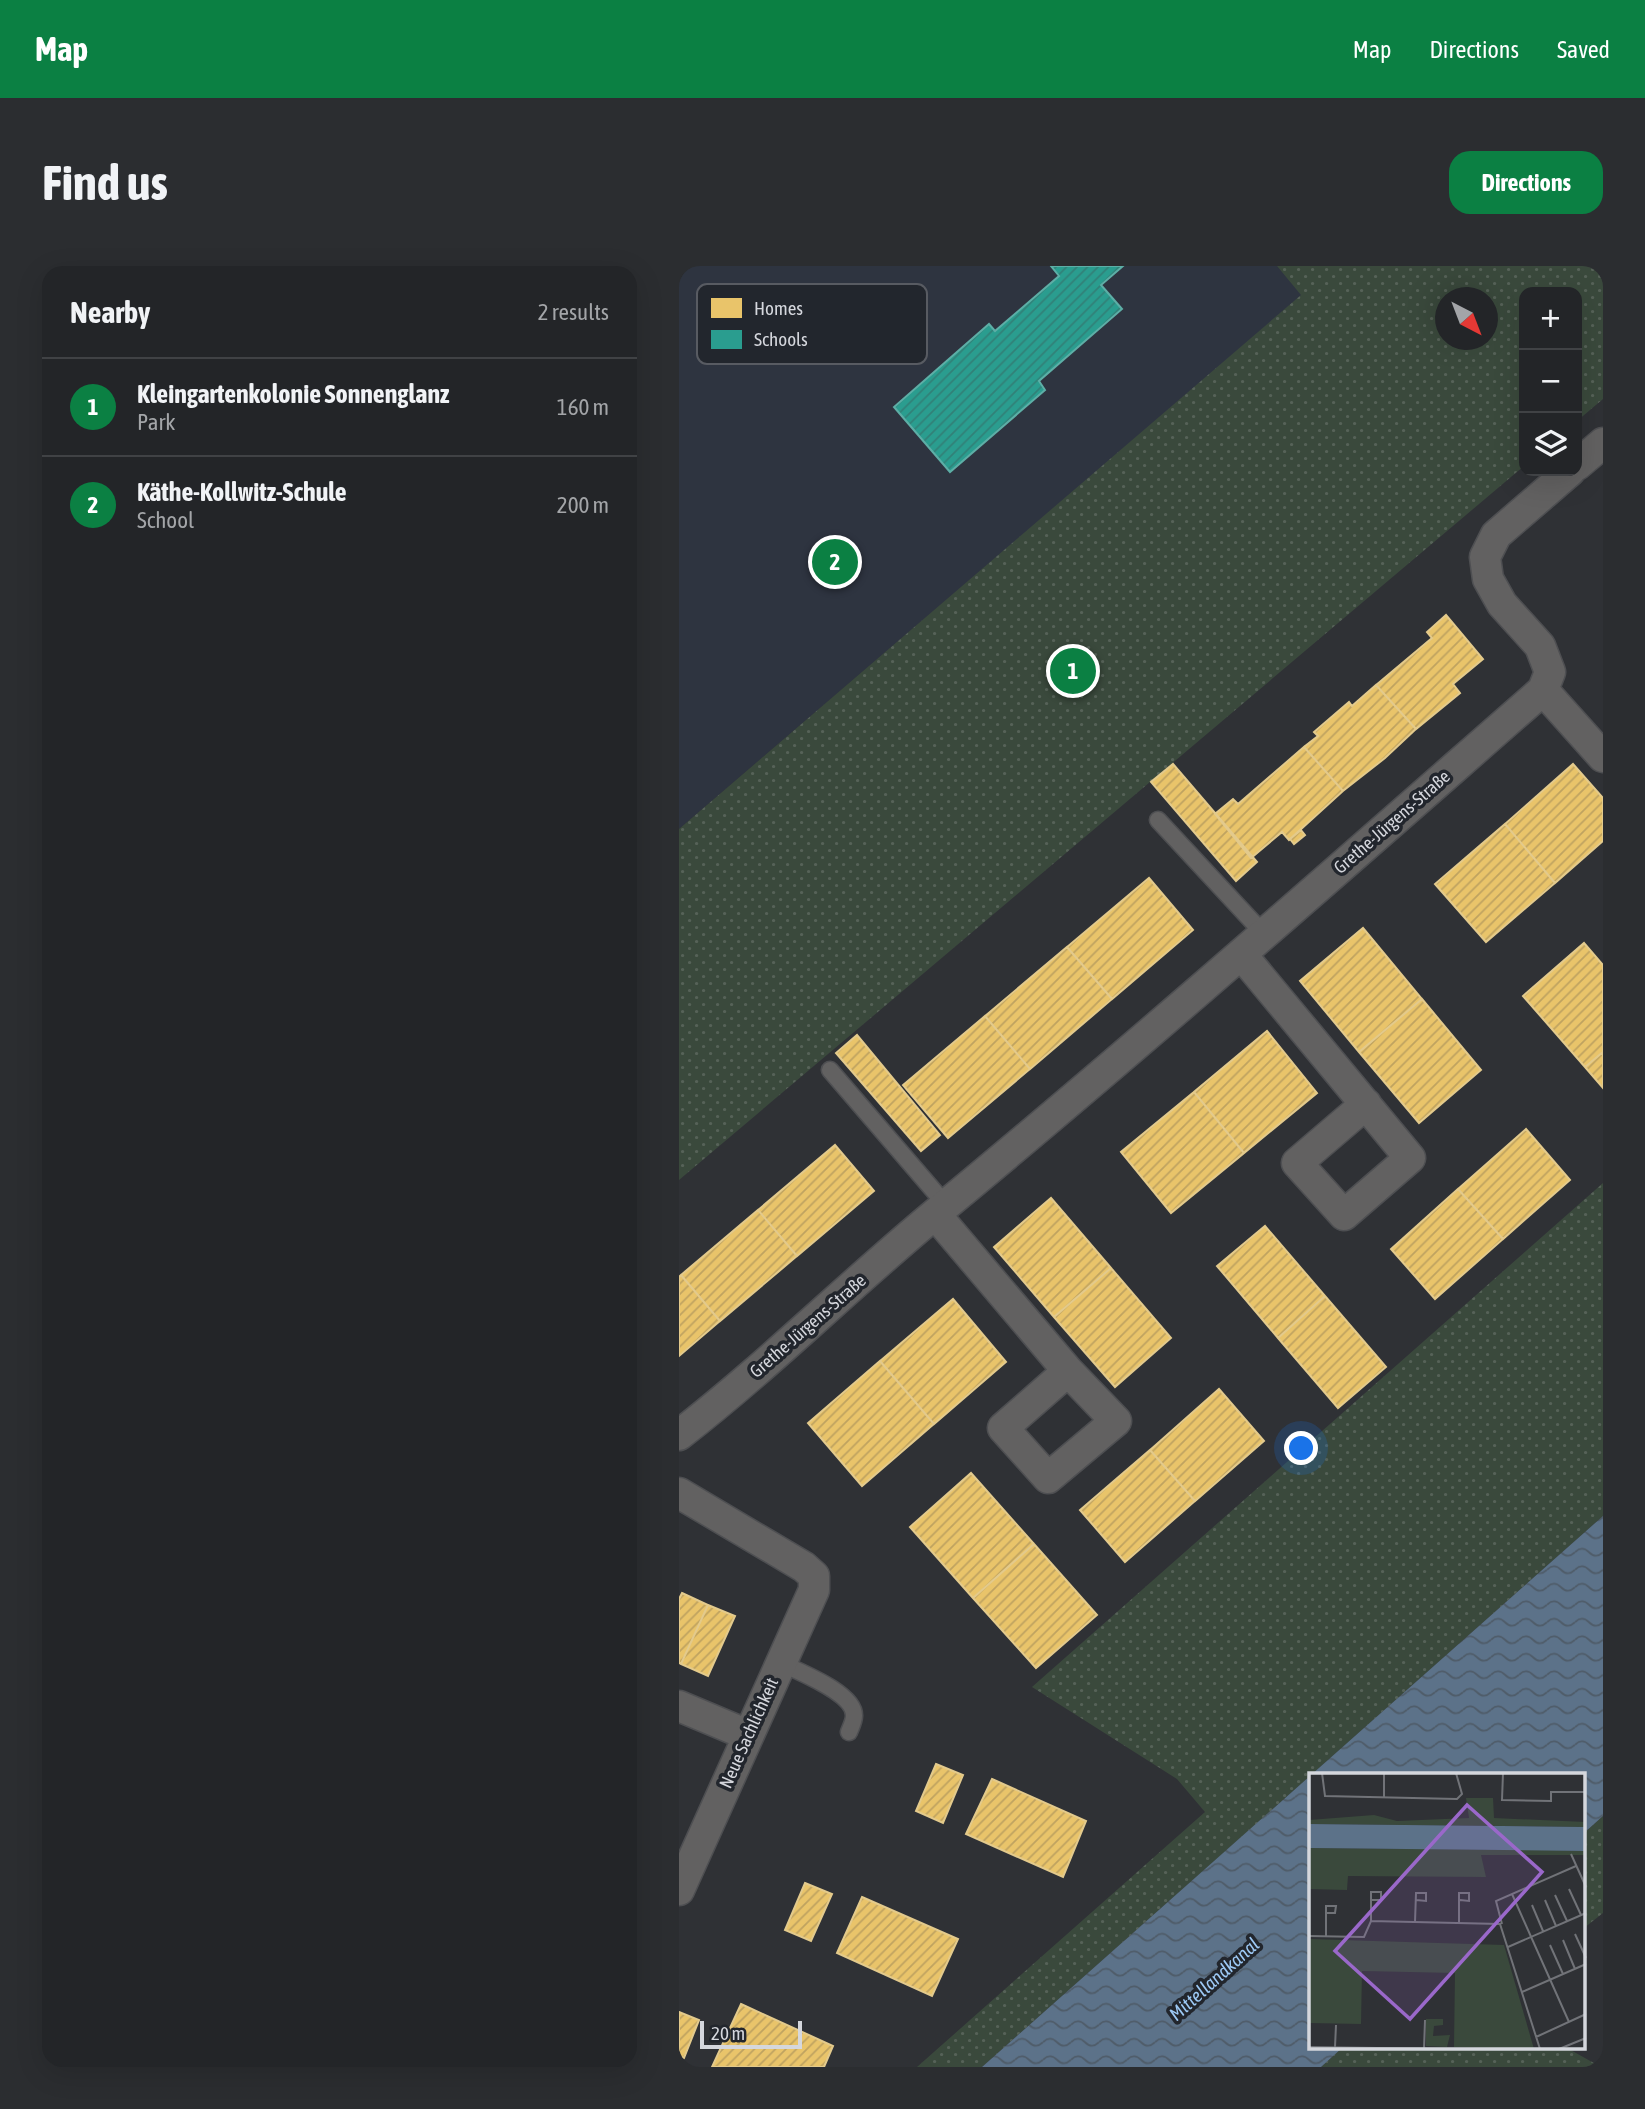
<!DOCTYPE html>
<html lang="en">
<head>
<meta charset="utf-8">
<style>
  body { margin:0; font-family:"Asap Condensed",sans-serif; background:#2b2d30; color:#f1f3f6 }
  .controls { position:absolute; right:21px; top:21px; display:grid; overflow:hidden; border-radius:14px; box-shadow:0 7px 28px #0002 }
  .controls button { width:63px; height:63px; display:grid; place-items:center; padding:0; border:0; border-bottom:2px solid #404245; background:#232528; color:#f1f3f6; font:35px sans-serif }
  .compass { position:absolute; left:756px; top:21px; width:63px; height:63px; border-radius:50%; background:#232528; box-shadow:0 7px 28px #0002; rotate:138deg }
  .scale { position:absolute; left:21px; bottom:18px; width:102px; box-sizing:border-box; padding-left:7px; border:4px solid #d5d7dd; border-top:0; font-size:19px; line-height:24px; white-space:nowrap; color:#d5d7dd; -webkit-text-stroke:5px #22262d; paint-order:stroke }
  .you { position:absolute; left:623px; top:1183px; width:24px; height:24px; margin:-18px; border:5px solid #fff; border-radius:50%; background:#1a73e8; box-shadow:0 0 0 10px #1a73e833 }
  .badge { display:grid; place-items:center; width:46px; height:46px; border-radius:50%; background:#0b8043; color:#fff; font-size:23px; font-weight:700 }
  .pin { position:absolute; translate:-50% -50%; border:4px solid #fff; box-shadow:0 2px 7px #0006 }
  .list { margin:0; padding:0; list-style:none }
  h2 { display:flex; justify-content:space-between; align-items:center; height:91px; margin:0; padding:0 28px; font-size:30px }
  h2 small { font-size:23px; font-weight:400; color:#a3a5a8 }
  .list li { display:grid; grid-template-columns:46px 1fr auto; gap:21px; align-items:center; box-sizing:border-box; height:98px; padding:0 28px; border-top:2px solid #404245 }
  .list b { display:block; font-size:26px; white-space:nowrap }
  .list p { margin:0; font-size:23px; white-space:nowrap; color:#a3a5a8 }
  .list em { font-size:23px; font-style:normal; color:#a3a5a8 }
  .icon { flex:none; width:38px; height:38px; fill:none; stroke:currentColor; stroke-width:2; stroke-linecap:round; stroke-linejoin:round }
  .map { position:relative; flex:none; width:924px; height:1801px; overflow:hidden; border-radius:21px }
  header { display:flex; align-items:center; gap:42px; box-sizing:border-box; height:98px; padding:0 35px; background:#0b8043; color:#fff }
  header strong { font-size:33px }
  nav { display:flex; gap:38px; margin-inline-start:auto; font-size:24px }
  .intro { display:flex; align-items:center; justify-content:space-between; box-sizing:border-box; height:168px; padding:0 42px }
  h1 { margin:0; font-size:49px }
  .button { padding:18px 32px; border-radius:21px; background:#0b8043; color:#fff; font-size:24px; font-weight:700 }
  main { display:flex; gap:42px; padding:0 42px }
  aside { flex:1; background:#232528; border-radius:21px; box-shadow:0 7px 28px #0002 }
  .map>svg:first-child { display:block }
  .built { fill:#2e3440 }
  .green { fill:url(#green-dots); fill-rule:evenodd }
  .water { fill:url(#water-waves) }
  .homes { fill:url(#homes-hatch); stroke:#e3ca8c; stroke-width:2 }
  .schools { fill:url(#schools-hatch); stroke:#5daea6; stroke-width:2 }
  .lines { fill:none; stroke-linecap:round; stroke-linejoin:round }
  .lane-casing { stroke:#4e4f52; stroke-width:19 }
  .street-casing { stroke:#4e4f52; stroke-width:33 }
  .lane { stroke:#626161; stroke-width:16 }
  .street { stroke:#626161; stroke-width:30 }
  .labels { text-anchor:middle; stroke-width:7; stroke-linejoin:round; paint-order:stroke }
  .street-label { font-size:18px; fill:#d5d7dd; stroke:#22262d }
  .water-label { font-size:19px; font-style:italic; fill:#9dc9f5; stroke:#22262d }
  .inset-road { fill:none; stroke:#717378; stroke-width:2 }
  .view { fill:#9a68ca; fill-opacity:0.15; stroke:#9a68ca; stroke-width:3.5 }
  .inset-edge { fill:none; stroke:#d5d7dd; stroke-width:3.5 }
  .key { fill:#22262d; stroke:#585b62; stroke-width:2 }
  .key-label { font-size:19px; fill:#d5d7dd }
</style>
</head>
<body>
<header>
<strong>Map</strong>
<nav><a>Map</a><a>Directions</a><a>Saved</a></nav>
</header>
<div class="intro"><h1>Find us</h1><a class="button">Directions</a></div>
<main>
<aside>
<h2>Nearby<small>2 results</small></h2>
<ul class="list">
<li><span class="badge">1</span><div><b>Kleingartenkolonie Sonnenglanz</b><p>Park</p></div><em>160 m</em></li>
<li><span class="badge">2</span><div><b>Käthe-Kollwitz-Schule</b><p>School</p></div><em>200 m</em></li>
</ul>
</aside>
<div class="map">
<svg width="924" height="1801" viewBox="0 0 924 1801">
  <defs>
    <pattern id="green-dots" width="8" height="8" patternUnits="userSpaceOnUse" patternTransform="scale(1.75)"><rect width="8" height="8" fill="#3a493c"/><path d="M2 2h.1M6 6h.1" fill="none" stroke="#566258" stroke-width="1.8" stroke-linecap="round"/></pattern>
    <pattern id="water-waves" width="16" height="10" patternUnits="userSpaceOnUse" patternTransform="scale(1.75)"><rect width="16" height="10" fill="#5c7289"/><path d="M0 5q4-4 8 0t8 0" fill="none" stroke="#4f5c69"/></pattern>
    <pattern id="homes-hatch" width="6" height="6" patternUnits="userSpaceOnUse" patternTransform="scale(1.75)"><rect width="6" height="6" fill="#e9c46a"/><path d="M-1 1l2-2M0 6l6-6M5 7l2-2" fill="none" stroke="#bfa360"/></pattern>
    <pattern id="schools-hatch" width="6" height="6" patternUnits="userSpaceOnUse" patternTransform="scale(1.75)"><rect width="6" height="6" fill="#2a9d8f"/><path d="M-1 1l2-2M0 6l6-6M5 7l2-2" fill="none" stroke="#318178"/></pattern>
  </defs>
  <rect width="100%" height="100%" fill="#2f3135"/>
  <path class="built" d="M0,0H598L623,29L0,563Z"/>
  <path class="green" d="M598,0H924V133L898,155V26H845V200L0,914V563L622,29ZM766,32H808V74H766Z
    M924,917V1250L303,1801H238L526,1546L498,1513L353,1421Z
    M924,1550V1647L905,1662V1567Z
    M663,1782H888L922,1801H642Z"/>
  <path class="water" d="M924,1250V1550L905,1567V1509H632Z
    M632,1509V1782H663L642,1801H303Z"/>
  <path class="homes" d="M767,349L804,393L774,418L781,427L737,463L697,419L753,372L748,366Z
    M697,419L737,463L706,492L664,525L625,481L639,470L635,466L670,436L673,440Z
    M625,481L664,525L610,574L603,566L572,592L536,548L554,533L559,538Z
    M494,498L578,596L557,615L472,516Z
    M894,498L924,532V575L876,617L826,558Z
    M826,558L876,617L807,676L756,618Z
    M622,564L626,569L615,578L611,573Z
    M470,612L514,664L433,733L388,681Z
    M684,662L743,733L680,786L621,715Z
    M905,677L924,699V786L906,801L844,730Z
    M388,681L433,733L351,803L306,750Z
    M743,733L802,804L740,857L680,786Z
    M306,750L351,803L269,872L224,819Z
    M588,765L638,827L565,887L515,826Z
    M178,769L261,869L242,885L157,787Z
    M924,786V822L906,801Z
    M515,826L565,887L492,947L442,886Z
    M847,863L891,914L824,973L779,923Z
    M156,879L195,925L118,990L79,944Z
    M779,923L824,973L756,1033L712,983Z
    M372,932L432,1002L375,1051L315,981Z
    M79,944L118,990L41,1055L2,1009Z
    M586,960L646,1030L599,1072L538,1000Z
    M432,1002L492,1072L436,1121L375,1051Z
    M2,1009L41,1055L0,1090V1011Z
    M646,1030L707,1101L659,1142L599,1072Z
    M274,1033L327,1096L255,1158L201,1095Z
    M201,1095L255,1158L183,1220L129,1157Z
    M540,1123L585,1175L516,1235L471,1184Z
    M471,1184L516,1235L446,1296L401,1244Z
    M292,1207L355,1278L294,1332L231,1261Z
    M355,1278L418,1349L357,1402L294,1332Z
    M3,1327L29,1339L2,1398L0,1397V1333Z
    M29,1339L56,1350L29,1410L2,1398Z
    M257,1498L284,1509L264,1557L237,1545Z
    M313,1513L407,1555L384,1611L287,1568Z
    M126,1617L153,1628L132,1675L106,1664Z
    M183,1631L279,1673L253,1730L158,1687Z
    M62,1738L154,1780L145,1801H33Z
    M0,1746L20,1754L5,1792L0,1790Z"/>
  <path class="schools" d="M372,0H444L422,19L443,43L360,115L366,124L271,206L215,141L310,58L316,65L380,10Z"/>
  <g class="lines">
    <g class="lane-casing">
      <path id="lane" d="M479,554L585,668
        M151,804L267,939
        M102,1397C120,1406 176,1427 175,1450C175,1455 172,1461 170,1466"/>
    </g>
    <g class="street-casing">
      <path id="street" d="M898,199L924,177
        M864,424L924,491
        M562,688L731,892L665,949L618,897L687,838
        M256,948L389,1105L437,1155L369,1212L324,1162L389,1105
        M0,1169C89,1100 169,1020 256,948C462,778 663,600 864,424L871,406L861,380L823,338L809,313L806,291L817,269L891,205
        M0,1227L125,1301L135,1310V1324L0,1624
        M0,1440L69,1469"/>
    </g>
    <use href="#lane" class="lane"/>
    <use href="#street" class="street"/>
  </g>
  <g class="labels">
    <g class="street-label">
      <text transform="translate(713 556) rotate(-41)" y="6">Grethe-Jürgens-Straße</text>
      <text transform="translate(129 1060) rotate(-41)" y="6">Grethe-Jürgens-Straße</text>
      <text transform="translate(70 1467) rotate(-66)" y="6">Neue Sachlichkeit</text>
    </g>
    <g class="water-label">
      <text transform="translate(535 1713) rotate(-42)" y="7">Mittellandkanal</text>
    </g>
  </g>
  <g transform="translate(630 1507)">
    <rect width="276" height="276" fill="#2f3135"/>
    <path d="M157,25H184L185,45L277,49L276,54L0,51V47L65,42L88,48L160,45ZM0,75L249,77L276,78V82H172L177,104L39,103L38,117L0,116ZM0,166L195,172L225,276L145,274L146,200L53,198L52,251L0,250ZM117,246H134V252L125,253L124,263L141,262L138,274L117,273Z" fill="#3a493c"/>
    <path d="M0,51L276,54V78L0,75Z" fill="#5c7289"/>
    <path class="inset-road" d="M13,0L16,23L148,26L153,21L147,0M75,0V24M194,0L193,27L242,28V19H277M262,81L277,114M260,116L272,142M203,121L260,249M246,122L258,148M236,127L247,153M223,132L234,158M17,140H26L27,133H17V163M62,148V119H72V127H62M106,149L107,120H117V128L107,127M150,150V120H160V128L151,127M193,151L187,128L267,93M266,161L277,185M0,163L55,164L62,148L191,151L231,276M254,167L266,196M241,172L254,201M199,174L277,140M213,219L277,191M227,264L277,241M0,274L137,276M26,274L27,252M115,276L116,247M250,276L277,265"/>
    <path class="view" d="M158,32L233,99L101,246L26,178Z"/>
    <rect width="276" height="276" class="inset-edge"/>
  </g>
  <rect x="18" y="18" width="230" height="80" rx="10" class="key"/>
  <rect x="32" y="32" width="31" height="20" fill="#e9c46a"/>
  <rect x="32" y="64" width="31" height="19" fill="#2a9d8f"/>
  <g class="key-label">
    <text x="75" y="49">Homes</text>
    <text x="75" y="80">Schools</text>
  </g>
</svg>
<div class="controls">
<button>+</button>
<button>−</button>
<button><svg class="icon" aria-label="layers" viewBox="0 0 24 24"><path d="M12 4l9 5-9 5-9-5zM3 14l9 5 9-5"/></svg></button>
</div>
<svg class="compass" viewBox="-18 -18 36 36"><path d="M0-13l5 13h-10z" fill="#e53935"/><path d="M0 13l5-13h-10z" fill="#a3a5a8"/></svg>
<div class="scale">20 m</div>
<div class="you"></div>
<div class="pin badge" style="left:394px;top:405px">1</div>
<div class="pin badge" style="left:156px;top:296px">2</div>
</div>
</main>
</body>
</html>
